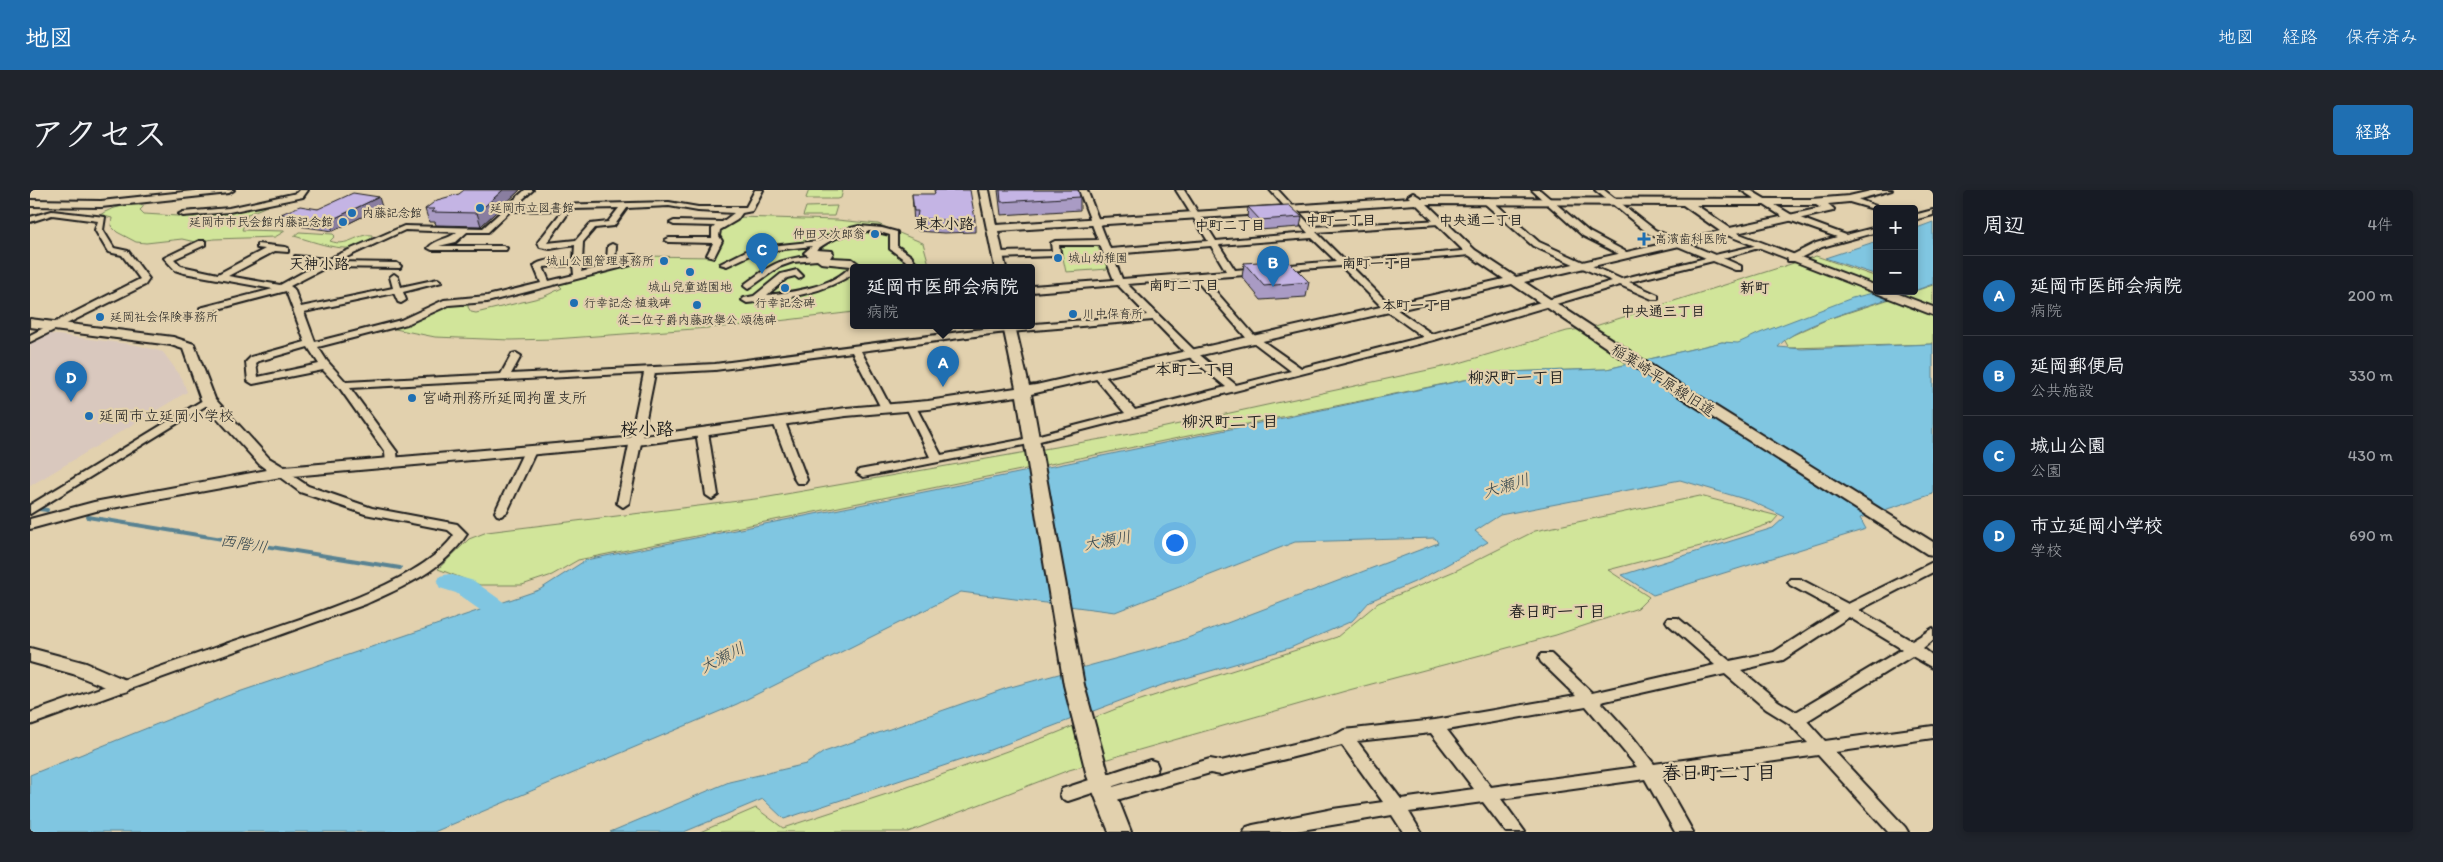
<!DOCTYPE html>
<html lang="ja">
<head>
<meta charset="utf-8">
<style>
  body { margin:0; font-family:Itim,"Klee One",sans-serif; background:#20242c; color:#f1f3f6 }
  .controls { position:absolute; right:15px; top:15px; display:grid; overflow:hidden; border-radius:5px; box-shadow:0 2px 8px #0003 }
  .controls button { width:45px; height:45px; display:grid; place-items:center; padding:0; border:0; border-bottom:1px solid #363941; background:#171b24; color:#f1f3f6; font:25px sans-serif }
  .you { position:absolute; left:1144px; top:352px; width:18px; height:18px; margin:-12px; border:4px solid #fff; border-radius:50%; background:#1a73e8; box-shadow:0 0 0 8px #1a73e833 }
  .badge { display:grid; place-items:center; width:32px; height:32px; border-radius:50%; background:#1f6fb2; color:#fff; font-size:16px; font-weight:700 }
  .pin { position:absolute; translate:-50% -41px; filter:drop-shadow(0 1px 2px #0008) }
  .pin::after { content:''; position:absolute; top:26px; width:18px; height:15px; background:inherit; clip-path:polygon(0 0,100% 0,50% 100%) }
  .popup { position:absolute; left:820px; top:74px; width:185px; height:65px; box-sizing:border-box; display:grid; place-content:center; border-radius:5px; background:#171b24; filter:drop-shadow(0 1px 4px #0005); font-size:16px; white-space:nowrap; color:#9ea1a6 }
  .popup b { font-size:19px; color:#f1f3f6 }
  .popup::after { content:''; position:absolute; left:50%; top:100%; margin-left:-10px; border:10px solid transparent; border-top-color:#171b24 }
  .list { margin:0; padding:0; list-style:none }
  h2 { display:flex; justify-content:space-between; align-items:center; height:65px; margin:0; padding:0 20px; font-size:21px }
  h2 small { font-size:16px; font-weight:400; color:#9ea1a6 }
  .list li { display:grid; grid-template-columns:32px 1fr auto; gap:15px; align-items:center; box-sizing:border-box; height:80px; padding:0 20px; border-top:1px solid #363941 }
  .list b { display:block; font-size:19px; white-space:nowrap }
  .list p { margin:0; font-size:16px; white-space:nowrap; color:#9ea1a6 }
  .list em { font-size:16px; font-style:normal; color:#9ea1a6 }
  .map { position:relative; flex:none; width:1903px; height:642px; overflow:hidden; border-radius:5px }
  header { display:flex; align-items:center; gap:30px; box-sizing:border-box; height:70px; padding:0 25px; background:#1f6fb2; color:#fff }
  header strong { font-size:24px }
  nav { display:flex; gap:28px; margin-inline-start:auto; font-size:18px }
  .intro { display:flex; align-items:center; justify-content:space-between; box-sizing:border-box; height:120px; padding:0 30px }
  h1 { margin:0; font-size:35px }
  .button { padding:12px 22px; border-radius:5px; background:#1f6fb2; color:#fff; font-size:18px; font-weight:700 }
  main { display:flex; gap:30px; padding:0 30px }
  aside { flex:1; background:#171b24; border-radius:5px; box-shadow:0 2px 8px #0003 }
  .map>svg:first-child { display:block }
  .built { fill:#d9c8be }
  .green { fill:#d1e59a; stroke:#76805b }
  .water { fill:#80c6e1; stroke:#588292 }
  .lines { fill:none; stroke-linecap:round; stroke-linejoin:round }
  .stream { stroke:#588292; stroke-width:4 }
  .river { fill:#80c6e1; fill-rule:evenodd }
  .minor-casing { stroke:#1c1c1c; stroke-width:4 }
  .tertiary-casing { stroke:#1c1c1c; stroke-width:4 }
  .minor { fill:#e2d1ae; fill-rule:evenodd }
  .tertiary { fill:#e2d1ae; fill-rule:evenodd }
  .wall { fill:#a99bc4; stroke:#1c1c1c }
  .shaded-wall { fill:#897ea0; stroke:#1c1c1c }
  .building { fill:#c4b4e4; stroke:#1c1c1c }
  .poi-dot { fill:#1f6fb2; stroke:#e2d1ae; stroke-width:2 }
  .labels { text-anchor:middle; stroke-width:4.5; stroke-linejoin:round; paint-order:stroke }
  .far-poi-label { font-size:12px; fill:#1c1c1c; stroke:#e2d1ae; text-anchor:start }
  .far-neighbourhood-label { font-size:14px; font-weight:bold; fill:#1c1c1c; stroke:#e2d1ae }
  .far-quarter-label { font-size:15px; font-weight:bold; fill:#1c1c1c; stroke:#e2d1ae }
  .street-label { font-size:15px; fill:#1c1c1c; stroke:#e2d1ae }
  .poi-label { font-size:15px; fill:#1c1c1c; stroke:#e2d1ae; text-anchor:start }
  .neighbourhood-label { font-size:16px; font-weight:bold; fill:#1c1c1c; stroke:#e2d1ae }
  .water-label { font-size:16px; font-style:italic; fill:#35464d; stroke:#e2d1ae }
  .quarter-label { font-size:18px; font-weight:bold; fill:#1c1c1c; stroke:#e2d1ae }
  .near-neighbourhood-label { font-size:19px; font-weight:bold; fill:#1c1c1c; stroke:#e2d1ae }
</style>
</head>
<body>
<header>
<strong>地図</strong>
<nav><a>地図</a><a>経路</a><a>保存済み</a></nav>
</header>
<div class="intro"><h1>アクセス</h1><a class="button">経路</a></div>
<main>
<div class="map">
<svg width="1903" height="642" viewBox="0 0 1903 642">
  <rect width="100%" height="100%" fill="#e2d1ae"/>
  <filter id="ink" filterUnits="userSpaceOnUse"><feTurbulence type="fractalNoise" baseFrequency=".02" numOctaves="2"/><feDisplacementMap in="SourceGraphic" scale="10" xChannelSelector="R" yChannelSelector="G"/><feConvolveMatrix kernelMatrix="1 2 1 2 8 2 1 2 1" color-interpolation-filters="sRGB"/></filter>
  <g filter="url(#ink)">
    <path class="built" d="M20,144L107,155L133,162L152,188L157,202L0,296V154Z"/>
    <path class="green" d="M779,0H813L811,8L808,9H778L776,8Z
      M260,9L244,13L218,24L212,40L255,41L245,47L184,49L165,52L152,49L116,53L106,52L87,42L81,36L82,28L70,25C81,17 101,13 114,16L110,20L114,24L164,27Z
      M807,16L804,26H773L776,17Z
      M708,27L807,30L848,34L893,53L900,78H824V122L706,136L524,149L480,150L405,147L360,138L404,117L438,111V117L441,122L446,123L513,107L532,98L528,94L596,75H604L610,66L685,67L692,54L687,42Z
      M269,42L303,44L305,46L300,51C318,58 327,43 342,45V47C328,70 283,51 264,46Z
      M1066,53L1078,79L1036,82L1030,54Z
      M1786,66L1847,87V101H1851L1708,154L1692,152L1577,179L1473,182L548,370L522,385L492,395H450L408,379L439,349L457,342L733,308L1117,241L1426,174L1537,141L1559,138Z
      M1903,95V154L1759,158L1754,149L1798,129Z
      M1670,306L1748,326L1742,333L1686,352L1578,380L1619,407L1608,418L1526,445L1319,500L1039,580L878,642H670L726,618L753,638L875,598L1024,544L1098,514L1307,447L1348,413L1427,380L1505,341Z"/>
    <path class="water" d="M1903,32V94L1884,101V39Z
      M1847,51V85L1795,68Z
      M1851,101H1882C1853,112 1764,134 1748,157L1772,159L1903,154V304L1830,328L1836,339L1623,405L1592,385L1743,338L1755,327L1721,311L1650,290L1470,325L1445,341L1458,352L1389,390L1340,411L1322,431L1260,458L1132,495L952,563L754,629L733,609L654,642H580L699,592L776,574L794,562L977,498L1147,452L1408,353L1405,348L1265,352L1085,422L931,402L707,514L404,642H0V585L197,506L509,400L556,370L1048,271L1473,182L1577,179L1692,152L1708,153L1730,143L1822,108Z"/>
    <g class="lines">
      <path class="stream" d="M9,319L17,320
        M58,327L370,378"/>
      <path class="river" d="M419,384L444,391L496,428L500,434L496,440L487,443L478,440L426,403L410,398L407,392L410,386Z"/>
      <g class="minor-casing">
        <path id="minor" d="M270,0H278L273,7L199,22L153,26L149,24L153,22L199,18L267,3Z
          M495,0H503L485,16L639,12L668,17H716L725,0H733L722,21L712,23L707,30L690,40L689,46L692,51L684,67L677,65L683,53L639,52L635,50L639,48H682V39L685,36L644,35L640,33L644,31L692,32L704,23L668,21L639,16L597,18L584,36L565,38L553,52L552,73L577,70L578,56L582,54L586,56L585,72L579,75L552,78L551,82L595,71L600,65H606L607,67L601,75L457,112L419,115L377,134L288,157L297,171L316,192L471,184L482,164L486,163L491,166L481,184L685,174L968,137L1117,125L1088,95L1002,102V96L1084,90L1070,55H1029L1030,63L1026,66L967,68L963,65L967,62L1022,61L1021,53L1025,51L1068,50L1049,0H1057L1080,59L1178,51L1146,0H1154L1186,51L1278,43L1240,0H1248L1282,37L1412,30L1413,32L1409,34L1286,42L1315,71L1444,60V64L1441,65L1320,75L1360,115L1402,144L1582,91L1503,56L1453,12V8H1459L1509,52L1591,89L1676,68L1619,44L1565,0H1574L1625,40L1685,65L1728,55L1732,57L1693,68L1711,76V80H1705L1683,71L1599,92L1628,105V109H1622L1590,95L1404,150L994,255L833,287L827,283L829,280L900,267L876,217L881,214L886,217L911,265L990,250L1095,223L1063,185L1068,182L1072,183L1105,220L1196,197L1157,165L1123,130L968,143L831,161L861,218L856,221L851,218L822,162L685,180L625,183L599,313L593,317L587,313L614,183L320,198L367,262L368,274L362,278L356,274L355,262L309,197L293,180L223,194L218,191L216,172L221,167L275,152L256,101L173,123L170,122V118L243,99L154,83L145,80L134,68L169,51H175V55L144,69L151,76L188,84L235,59L227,58V54L255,57L258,58V62L245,61L198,86L250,95L290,73L265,70V66L298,69L374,36L453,38ZM589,18L578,32L560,34L546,50L517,53L541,19ZM533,20L508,52L510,57L520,59L545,55L544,70C532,70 512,68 504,76L511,93L457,106L414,110L371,130L285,152L274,122L364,103L368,112L371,113L376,110L373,102L412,92L408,89L371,97L368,87L364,84L360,87L363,98L271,117L264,99L260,96L297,77L370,78L371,76L367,73L306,72L375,40L427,42C418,50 407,48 398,58L402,60H476L477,58L473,56H409L426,52L437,42H458L480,21ZM1282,48L1306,71L1249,76L1245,79L1246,81L1311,76L1354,119L1393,147L1271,178L1224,145L1174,88L1229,84L1233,81L1229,78L1205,80L1189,55ZM1181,56L1196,81L1092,89L1082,64ZM543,75L544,85L519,91L513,77ZM1165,89L1219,151L1223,152L1261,181L1206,195L1165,161L1097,94ZM278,157L289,174L228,187L226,173L229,171Z
          M1502,0H1510L1559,42L1600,64L1593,66L1553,46Z
          M1711,0H1720L1762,25L1816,45L1847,37V42L1792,57L1764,71H1758V67L1786,53L1807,47L1756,29Z
          M1816,7H1822L1854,19H1847V20L1816,11Z
          M1903,20V25L1884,30V25Z
          M22,21L75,27L73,40L84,58L98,61L119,89L115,95L0,152V145L110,89L92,65L78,62L65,40L68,31L22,25L0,32V27Z
          M829,36L852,38L867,42V56L881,66L890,78H882L875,70L860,59V45C833,36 809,43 786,60L802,61L803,63L800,68L822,69L830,75L829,78H824V83C792,104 755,109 717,113L712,110L714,108L724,106L751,84L767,80L773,86L769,89L765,86L757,88L737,105C764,102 802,97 821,76L791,73L787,70L763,72L749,77L718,99L714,96L715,94C739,76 748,69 779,66L774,63L782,56L727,62L697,76L690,74L722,58L789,51L805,42Z
          M178,207L182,208L183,210L182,212L0,324V315Z
          M749,229L755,232L777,290L775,293H767L765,290L743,232Z
          M672,239L678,242L688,305L682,309L676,305L666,242Z
          M500,258L506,261L477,322L471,326L467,325L465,322L494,261Z
          M251,278L278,296L342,318L427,334L437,344C414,380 373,397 336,414L0,535V523C64,500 129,477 193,455C252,434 390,396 424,345L418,340L335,324L270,302L247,285L245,282Z
          M1903,372V382L1829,420L1882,451L1903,438V450L1893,458L1903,466V478L1882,466L1777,531L1795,551L1903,536V548L1805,562L1875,637L1878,642H1858L1788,565L1632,587L1663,642H1645L1615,589L1471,609L1495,642H1476L1453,612L1379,622L1391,642H1373L1362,625L1260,642H1214L1217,637L1223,635L1303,619L1353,612L1312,555L1191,585L1180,583L1076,613L1070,611L1067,606L1070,601L1076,599L1180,569L1191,571L1307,544L1314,540L1405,530L1546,506L1511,472L1509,468L1511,464H1521L1562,503L1685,475L1638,434L1636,431L1638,428H1648L1700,471L1744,462L1808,421L1760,395L1758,392L1760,389H1770L1818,414ZM1819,427L1872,459L1766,522L1748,511L1711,480L1753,470ZM1695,484L1736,519L1760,534L1778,553L1624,574L1602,546L1571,512ZM1556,516L1607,577L1461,597L1417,540ZM1401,543L1444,599L1371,609L1327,551Z
          M1120,570L1126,572L1128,577L1126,582L1038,611L1032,609L1030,604L1032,599Z"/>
      </g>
      <g class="tertiary-casing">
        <path id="tertiary" d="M172,0H204L199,3L71,17L0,16V10L71,11Z
          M949,0H959L966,35L1380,8L1378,6L1383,3L1391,8L1781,9L1819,6L1845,0H1862L1819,12L1798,14L1804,19L1803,21L1707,43L1847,96V101H1861L1903,117V125L1697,45L1494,92L1648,193L1903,352V365L1897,364L1638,199L1482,94L1001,204L1054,495L1079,586L1101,642H1079L1057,586L1034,495L987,206L898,219L816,226L607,255L251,287L66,321L0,339V329L64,312L237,280L229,274L171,210L153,159L141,155L0,137V129L143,147L164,154L185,209L239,268L254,277L607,247L816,218L898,211L986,198L973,136H985L999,196L1006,195L1474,89L1437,64L1386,14L968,41L976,78H965ZM1397,14L1653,15L1690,41L1486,87L1445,60ZM1666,15H1786L1791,18L1700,38Z
          M0,458L56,473L98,491L101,496L98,501L91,503L43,484L0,472Z"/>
      </g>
      <use href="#minor" class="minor"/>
      <use href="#tertiary" class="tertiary"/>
    </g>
    <path class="wall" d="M490,0L451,36L406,35L405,32H399L395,19Z
      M968,0H1048L1050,7V20L971,25Z
      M882,4L945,29V42L914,43L888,41V34H884Z
      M352,17L303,41L255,34L251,24L288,19Z
      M1218,17L1272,27L1270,37L1229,40L1217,27Z
      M1214,73L1279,92L1276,107L1231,110L1212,87Z"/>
    <path class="shaded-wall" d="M473,0H490L451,36L447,23Z
      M349,7L352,17L303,41L299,31Z"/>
    <path class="building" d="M434,0H473L447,23L401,22L405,19H395L407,10L429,4Z
      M904,0H940L945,29L914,30L887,28L888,21H884L882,4H905Z
      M970,0H1048L1050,7L971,12Z
      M323,3L349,7L299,31L251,24L270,16L288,19Z
      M1259,15L1272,27L1230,30L1218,17Z
      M1257,70L1279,92L1234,96L1214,73Z"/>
  </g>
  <g class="poi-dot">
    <circle cx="450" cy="18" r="5"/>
    <circle cx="322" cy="23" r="5"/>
    <circle cx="313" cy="32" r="5"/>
    <circle cx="845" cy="44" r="5"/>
    <path d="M1611.5 41.5h5v5h5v5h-5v5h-5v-5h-5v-5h5z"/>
    <circle cx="1028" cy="68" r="5"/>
    <circle cx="634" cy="71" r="5"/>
    <circle cx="660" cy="82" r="5"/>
    <circle cx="755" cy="98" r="5"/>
    <circle cx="544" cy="113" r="5"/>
    <circle cx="667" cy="115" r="5"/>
    <circle cx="1043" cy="124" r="5"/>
    <circle cx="70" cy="127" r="5"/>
    <circle cx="382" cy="208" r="5"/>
    <circle cx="59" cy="226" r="5"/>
  </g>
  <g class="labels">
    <g class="far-poi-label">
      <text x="460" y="22">延岡市立図書館</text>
      <text x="332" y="27">内藤記念館</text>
      <text x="303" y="36" text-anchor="end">延岡市市民会館内藤記念館</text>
      <text x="835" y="48" text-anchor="end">仲田又次郎翁</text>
      <text x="1625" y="53">高濱歯科医院</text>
      <text x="1038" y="72">城山幼稚園</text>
      <text x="624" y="75" text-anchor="end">城山公園管理事務所</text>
      <text x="660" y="101" text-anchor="middle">城山兒童遊園地</text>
      <text x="554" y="117">行幸記念 植栽碑</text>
      <text x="755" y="117" text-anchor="middle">行幸記念碑</text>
      <text x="1053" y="128">川中保育所</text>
      <text x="80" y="131">延岡社会保険事務所</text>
      <text x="667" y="134" text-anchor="middle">従二位子爵内藤政擧公 頌徳碑</text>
    </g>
    <g class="far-neighbourhood-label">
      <text x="1311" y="35">中町一丁目</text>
      <text x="1451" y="35">中央通二丁目</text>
      <text x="1200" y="40">中町二丁目</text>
      <text x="1347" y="78">南町一丁目</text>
      <text x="1154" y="100">南町二丁目</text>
      <text x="1387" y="120">本町一丁目</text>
      <text x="1633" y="126">中央通三丁目</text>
    </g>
    <g class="far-quarter-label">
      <text x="914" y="39">東本小路</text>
      <text x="289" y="79">天神小路</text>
      <text x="1725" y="103">新町</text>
    </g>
    <g class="street-label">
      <text transform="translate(1633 190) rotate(33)" y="5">稲葉崎平原線旧道</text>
    </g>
    <g class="poi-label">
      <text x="392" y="213">宮崎刑務所延岡拘置支所</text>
      <text x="69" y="231">延岡市立延岡小学校</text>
    </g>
    <g class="neighbourhood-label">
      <text x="1165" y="185">本町二丁目</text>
      <text x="1486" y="193">柳沢町一丁目</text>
      <text x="1200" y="237">柳沢町二丁目</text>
      <text x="1527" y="427">春日町一丁目</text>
    </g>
    <g class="water-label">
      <text transform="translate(1476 295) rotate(-16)" y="6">大瀬川</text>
      <text transform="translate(1077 350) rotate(-10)" y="6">大瀬川</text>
      <text transform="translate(214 353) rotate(9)" y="6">西階川</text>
      <text transform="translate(692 467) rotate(-27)" y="6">大瀬川</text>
    </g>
    <g class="quarter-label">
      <text x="617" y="245">桜小路</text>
    </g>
    <g class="near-neighbourhood-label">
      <text x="1689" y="589">春日町二丁目</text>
    </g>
  </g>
</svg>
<div class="controls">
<button>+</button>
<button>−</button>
</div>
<div class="you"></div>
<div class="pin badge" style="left:913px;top:197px">A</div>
<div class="popup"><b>延岡市医師会病院</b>病院</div>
<div class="pin badge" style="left:1243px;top:97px">B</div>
<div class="pin badge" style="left:732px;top:84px">C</div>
<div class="pin badge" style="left:41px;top:212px">D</div>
</div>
<aside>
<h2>周辺<small>4件</small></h2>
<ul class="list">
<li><span class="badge">A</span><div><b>延岡市医師会病院</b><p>病院</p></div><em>200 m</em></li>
<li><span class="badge">B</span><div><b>延岡郵便局</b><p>公共施設</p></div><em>330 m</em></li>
<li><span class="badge">C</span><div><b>城山公園</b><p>公園</p></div><em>430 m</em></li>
<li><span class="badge">D</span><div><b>市立延岡小学校</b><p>学校</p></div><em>690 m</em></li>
</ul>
</aside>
</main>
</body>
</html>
